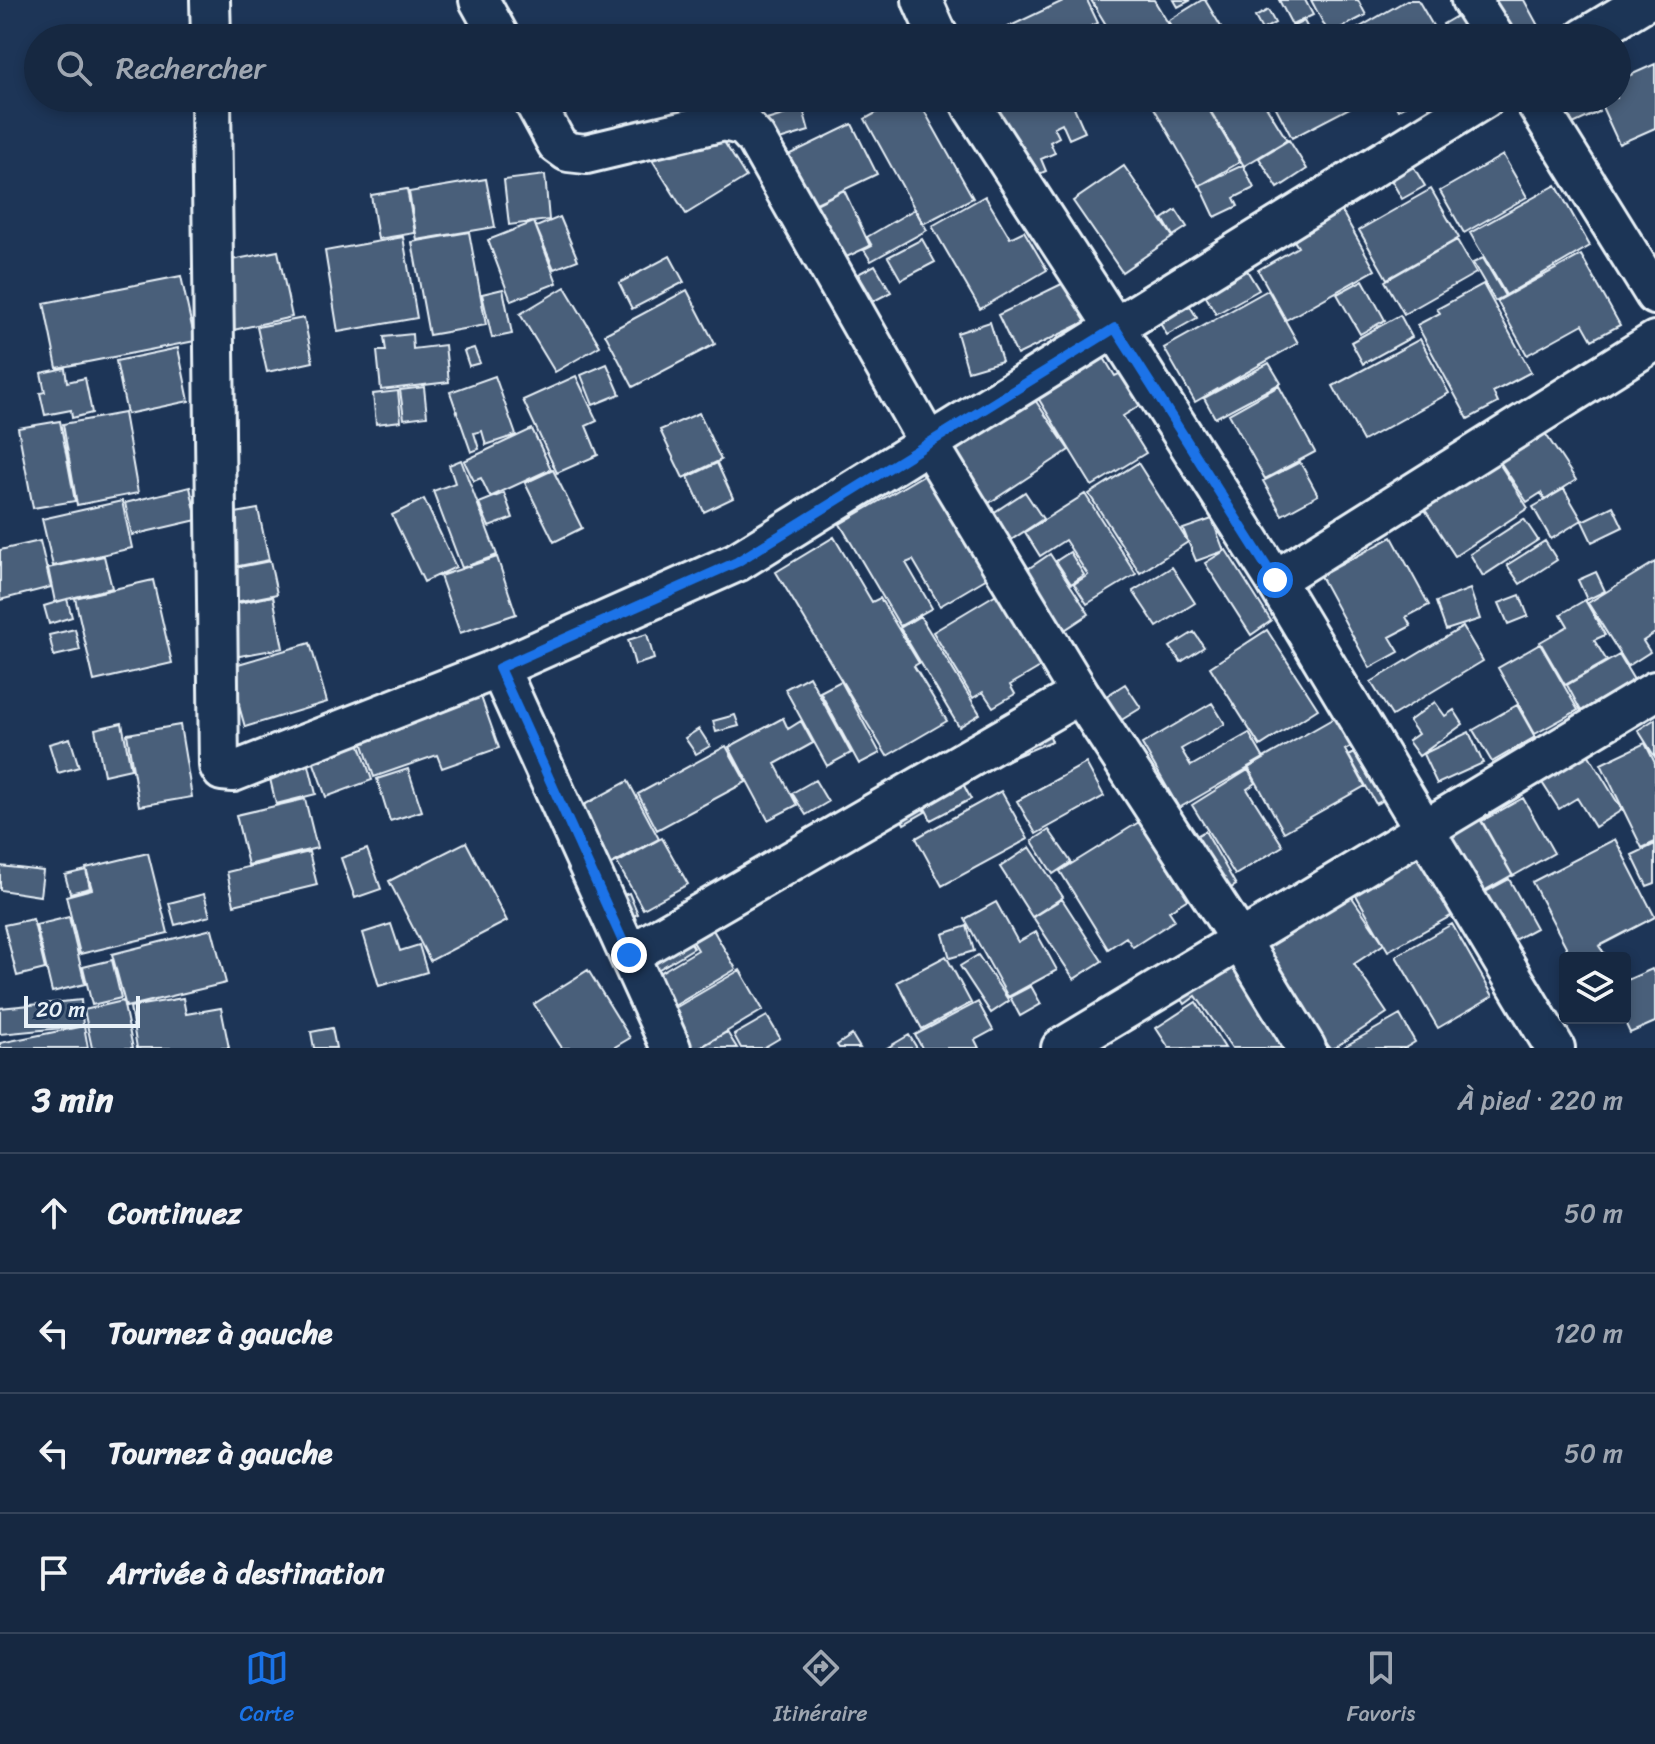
<!DOCTYPE html>
<html lang="fr">
<head>
<meta charset="utf-8">
<style>
  body { margin:0; font-family:Sriracha,sans-serif; background:#23344c; color:#f1f3f6 }
  .controls { position:absolute; right:24px; bottom:24px; display:grid; overflow:hidden; border-radius:8px; box-shadow:0 4px 12px #0003 }
  .controls button { width:72px; height:72px; display:grid; place-items:center; padding:0; border:0; border-bottom:2px solid #35445a; background:#162841; color:#f1f3f6; font:40px sans-serif }
  .scale { position:absolute; left:24px; bottom:20px; width:116px; box-sizing:border-box; padding-left:8px; border:4px solid #e8f1f8; border-top:0; font-size:22px; line-height:28px; white-space:nowrap; color:#e8f1f8; -webkit-text-stroke:6px #1d3557; paint-order:stroke }
  .stop { position:absolute; width:24px; height:24px; margin:-18px; border:6px solid #1a73e8; border-radius:50%; background:#fff }
  .stop.end { background:#1a73e8; border-color:#fff; box-shadow:0 2px 8px #0008 }
  .list { margin:0; padding:0; list-style:none }
  h2 { display:flex; justify-content:space-between; align-items:center; height:104px; margin:0; padding:0 32px; font-size:34px }
  h2 small { font-size:26px; font-weight:400; color:#9ea6b1 }
  .list li { display:grid; grid-template-columns:52px 1fr auto; gap:24px; align-items:center; box-sizing:border-box; height:120px; padding:0 32px; border-top:2px solid #35445a }
  .list b { display:block; font-size:30px; white-space:nowrap }
  .list em { font-size:26px; font-style:normal; color:#9ea6b1 }
  .icon { flex:none; width:44px; height:44px; fill:none; stroke:currentColor; stroke-width:2; stroke-linecap:round; stroke-linejoin:round }
  .map { position:relative; flex:none; width:1655px; height:1048px; overflow:hidden }
  .search { position:absolute; background:#162841; box-shadow:0 4px 12px #0003; left:24px; right:24px; top:24px; height:88px; display:flex; align-items:center; gap:20px; box-sizing:border-box; padding:0 28px; border-radius:44px; color:#9ea6b1; font-size:30px }
  .sheet { height:584px; background:#162841 }
  nav { display:flex; justify-content:space-around; align-items:center; box-sizing:border-box; height:112px; border-top:2px solid #35445a; background:#162841; font-size:22px; color:#9ea6b1 }
  nav a { display:grid; justify-items:center; gap:4px }
  nav .on { color:#1a73e8 }
  .map>svg:first-child { display:block }
  .building { fill:#495e7a; stroke:#e8f1f8; stroke-width:2 }
  .lines { fill:none; stroke-linecap:round; stroke-linejoin:round }
  .street-casing { stroke:#e8f1f8; stroke-width:44 }
  .street { stroke:#1d3557; stroke-width:38 }
  .route { stroke:#1a73e8; stroke-width:10 }
</style>
</head>
<body>
<div class="map">
<svg width="1655" height="1048" viewBox="0 0 1655 1048">
  <rect width="100%" height="100%" fill="#1d3557"/>
  <filter id="ink" filterUnits="userSpaceOnUse"><feTurbulence type="fractalNoise" baseFrequency=".0125" numOctaves="2"/><feDisplacementMap in="SourceGraphic" scale="16" xChannelSelector="R" yChannelSelector="G"/><feConvolveMatrix kernelMatrix="1 2 1 2 8 2 1 2 1" color-interpolation-filters="sRGB"/></filter>
  <g filter="url(#ink)">
    <path class="building" d="M1065,0H1087L1098,23L1066,38H985Z
      M1091,0H1154L1177,38H1114Z
      M1174,0H1191L1178,7Z
      M1202,0H1205L1223,30L1210,38H1179L1168,21Z
      M1279,0H1305L1313,15L1292,25Z
      M1311,0H1358L1366,15L1329,34Z
      M1407,0H1418L1440,38H1341Z
      M1495,0H1524L1542,33L1533,38H1515Z
      M1268,10L1275,23L1262,30L1255,17Z
      M1467,10L1483,38H1451L1443,24Z
      M1304,21L1313,38H1270Z
      M1092,31L1094,38H1073Z
      M1655,64V128L1619,144L1598,98H1617V81Z
      M903,98H917L973,198L923,224L865,119Z
      M994,98H1070L1085,132L1069,139L1062,123L1054,127L1059,137L1050,142L1055,153L1041,159L1046,171L1030,178Z
      M1142,98H1162L1146,106Z
      M1172,98H1202L1240,162L1199,186L1154,108Z
      M1212,98H1234L1237,103L1245,98H1261L1287,140L1244,166L1205,102Z
      M1271,98H1367V99L1292,138Z
      M1391,98H1419L1398,110Z
      M1561,98H1593L1599,112L1573,124Z
      M803,109L809,131L766,144L760,122Z
      M711,121L746,177L686,214L651,158Z
      M852,124L877,174L810,206L786,156Z
      M1289,140L1307,169L1278,188L1259,158Z
      M1503,155L1527,197L1464,233L1440,191Z
      M1243,165L1254,188L1234,198L1238,206L1215,217L1200,185Z
      M1124,166L1173,237L1122,272L1073,201Z
      M1413,166L1425,186L1402,199L1390,178Z
      M545,175L549,220L509,225L504,180Z
      M486,179L495,227L417,240L409,192Z
      M1556,185L1590,246L1506,295L1470,233Z
      M407,189L415,233L378,239L371,195Z
      M1431,189L1459,238L1387,279L1359,230Z
      M844,190L870,246L838,261L812,206Z
      M985,196L1010,238L1024,231L1047,270L980,309L932,226Z
      M1340,208L1375,270L1286,320L1258,270L1298,247L1291,236Z
      M915,209L927,230L871,261L864,250L872,246L867,237Z
      M1176,210L1187,227L1173,236L1163,219Z
      M560,217L578,260L554,269L536,227Z
      M534,222L557,283L511,301L488,240Z
      M469,232L486,325L429,335L412,242Z
      M403,237L417,318L338,332L325,251Z
      M922,239L935,262L901,280L888,257Z
      M1457,240L1476,273L1404,314L1385,281Z
      M278,251L292,317L229,331L216,263Z
      M1581,255L1620,325L1592,340L1583,324L1527,355L1497,301Z
      M670,256L684,282L632,309L619,283Z
      M1483,258L1505,296L1495,301L1473,263Z
      M1243,264L1259,290L1216,314L1201,288Z
      M875,265L891,292L874,301L858,274Z
      M181,276L195,341L57,368L44,303Z
      M1072,279L1108,311L1017,355L998,315Z
      M1363,280L1385,320L1360,334L1337,294Z
      M1483,284L1531,372L1493,392L1498,403L1468,419L1417,325L1440,313L1437,309Z
      M565,287L600,346L555,372L520,314Z
      M503,289L512,334L492,338L482,294Z
      M687,290L715,344L633,387L605,334Z
      M1268,290L1298,343L1195,402L1164,348Z
      M1184,296L1197,318L1167,335L1154,313Z
      M1400,315L1412,337L1363,364L1351,342Z
      M304,318L313,362L267,372L257,327Z
      M990,322L1002,361L968,371L957,333Z
      M412,334L413,349L445,345L449,382L381,390L377,351H386L384,337Z
      M1420,339L1449,393L1363,441L1333,386Z
      M178,348L189,401L127,414L116,361Z
      M474,348L480,363L469,366L464,351Z
      M1101,353L1115,376L1125,371L1144,403L1123,416L1146,453L1092,486L1035,393Z
      M1269,363L1281,383L1215,418L1204,398Z
      M607,364L620,394L593,405L581,375Z
      M65,368L67,382L85,378L92,413L72,418L71,410L45,415L40,393L45,392L41,373Z
      M495,376L516,435L486,445L482,431L474,433L479,449L471,452L450,392Z
      M576,376L597,421L586,426L598,455L557,473L523,400Z
      M1279,386L1315,452L1265,479L1229,414Z
      M424,387L427,416L404,419L400,390Z
      M398,391L401,421L376,424L373,394Z
      M1031,394L1069,450L989,503L952,448Z
      M124,413L138,493L77,505L63,424Z
      M699,413L721,460L683,478L660,430Z
      M60,421L75,501L33,508L18,428Z
      M1539,424L1576,480L1545,500L1541,493L1527,502L1494,453Z
      M532,429L551,469L490,497L481,478L474,481L464,461Z
      M1493,454L1528,508L1455,556L1420,502Z
      M461,460L497,555L462,568L433,491L455,483L449,465Z
      M1300,462L1318,495L1282,515L1263,481Z
      M717,463L733,498L704,512L688,477Z
      M1138,463L1188,542L1140,573L1089,494Z
      M553,470L582,528L554,542L525,483Z
      M927,473L989,577L940,606L913,560L906,563L932,608L900,626L840,524Z
      M190,487L197,520L132,535L125,503Z
      M1564,489L1582,520L1551,539L1533,507Z
      M1025,492L1043,519L1008,542L990,515Z
      M504,493L513,518L489,527L479,503Z
      M1085,494L1136,574L1087,604L1074,584L1088,575L1065,540L1040,556L1025,532Z
      M424,499L456,567L424,582L392,515Z
      M122,501L132,548L53,566L42,519Z
      M1613,506L1623,527L1592,542L1582,521Z
      M258,509L269,560L229,568L219,516Z
      M1212,519L1224,551L1196,561L1183,529Z
      M1524,519L1538,540L1483,576L1470,554Z
      M834,537L872,602L880,598L919,663L914,666L947,721L887,756L776,572Z
      M1392,537L1429,605L1406,617L1411,626L1390,637L1399,652L1370,668L1320,576Z
      M40,541L51,587L0,600V550Z
      M1545,541L1557,560L1520,584L1507,565Z
      M1226,550L1271,621L1251,635L1205,563Z
      M1070,552L1084,575L1071,584L1056,561Z
      M1050,554L1089,614L1063,631L1025,571Z
      M104,556L112,588L55,602L48,568Z
      M497,557L516,614L460,633L440,576Z
      M270,561L277,594L225,604L219,571Z
      M1655,562V633L1643,641L1650,652L1628,666L1588,603Z
      M1172,567L1195,603L1157,627L1133,591Z
      M1596,572L1605,591L1587,600L1578,580Z
      M153,580L172,663L94,681L75,598Z
      M1470,589L1480,619L1446,630L1436,602Z
      M998,593L1042,666L1010,685L1015,694L993,707L983,692L973,698L933,632Z
      M1520,595L1528,616L1508,624L1499,603Z
      M273,596L283,648L229,658L219,607Z
      M67,599L72,617L49,624L44,606Z
      M1585,600L1605,635L1594,640L1607,661L1565,685L1540,642L1568,626L1561,614Z
      M920,616L980,714L959,727L900,628Z
      M1463,627L1483,661L1392,716L1371,682Z
      M75,629L80,650L54,656L49,635Z
      M1267,630L1318,709L1260,746L1210,667Z
      M1194,632L1204,647L1181,662L1170,647Z
      M647,634L654,659L635,665L628,640Z
      M310,643L327,702L245,727L228,667Z
      M1540,644L1578,710L1535,734L1498,668Z
      M1619,655L1634,680L1581,711L1567,685Z
      M468,660L499,748L442,768L437,755L374,777L351,709L420,685L418,678Z
      M809,676L851,753L827,766L785,689Z
      M841,681L880,753L859,764L820,692Z
      M1125,684L1141,708L1115,724L1100,700Z
      M1435,702L1445,716L1454,710L1463,724L1419,756L1408,741L1418,734L1409,721Z
      M1212,703L1225,724L1181,749L1191,766L1249,733L1264,759L1179,808L1142,744Z
      M1517,705L1535,737L1492,762L1473,730Z
      M1343,713L1360,742L1345,750L1365,786L1284,832L1248,767Z
      M735,715L739,726L716,732L713,721Z
      M1041,716L1052,741L1005,761L994,736Z
      M783,718L788,729L801,721L813,743L775,764L797,805L768,820L729,747Z
      M1655,719V757L1638,730Z
      M122,723L131,769L104,775L95,729Z
      M180,725L192,797L139,806L127,734Z
      M353,725L372,780L326,797L306,741Z
      M699,729L710,746L696,754L685,738Z
      M1469,732L1483,763L1437,784L1423,754Z
      M70,738L79,767L58,773L49,744Z
      M1645,743L1655,763V842L1642,848L1601,764Z
      M1369,745L1396,794L1376,804L1349,756Z
      M726,746L746,782L657,830L638,794Z
      M1587,752L1622,810L1595,827L1577,798L1559,809L1541,781Z
      M306,753L316,794L276,804L266,762Z
      M1086,763L1104,796L1036,834L1017,801Z
      M408,769L422,811L390,821L377,779Z
      M1248,770L1256,783L1247,789L1283,846L1235,875L1192,805Z
      M959,776L971,799L931,820L919,796Z
      M815,780L828,802L806,815L792,793Z
      M628,781L659,839L600,870L569,813Z
      M1001,791L1028,839L942,886L916,838Z
      M1523,798L1554,853L1513,876L1482,821Z
      M305,799L317,848L248,865L236,815Z
      M918,799L925,812L904,824L897,809Z
      M1480,819L1512,875L1471,898L1439,842Z
      M1139,822L1188,899L1169,911L1175,920L1133,947L1126,937L1108,949L1060,871Z
      M1049,830L1071,862L1053,874L1032,841Z
      M1205,831L1236,885L1213,898L1182,844Z
      M662,838L688,884L643,909L617,863Z
      M1615,839L1655,917L1599,946L1604,953L1595,958H1572L1532,882Z
      M466,842L507,921L430,961L389,881Z
      M1655,844V883L1647,886L1632,855Z
      M1030,847L1063,897L1032,917L1000,867Z
      M367,849L381,889L355,898L341,858Z
      M1420,849L1456,913L1388,951L1352,888Z
      M309,852L317,885L234,905L227,872Z
      M148,853L168,933L80,954L66,896L92,889L86,868Z
      M0,866L43,871L40,896L0,890Z
      M86,870L90,888L70,893L65,875Z
      M1509,879L1536,928L1503,946L1476,897Z
      M1343,884L1384,944L1354,964L1387,1013L1334,1048H1330L1258,941Z
      M629,893L638,914L618,923L609,900Z
      M204,894L210,916L175,925L169,903Z
      M1062,899L1102,961L1074,979L1033,917Z
      M996,902L1018,942L1036,932L1057,970L1008,997L965,919Z
      M69,917L85,984L52,992L36,925Z
      M33,919L45,969L17,976L4,925Z
      M709,923L736,969L674,1006L656,975L698,950L689,935Z
      M391,924L400,951L419,945L427,972L379,986L363,933Z
      M1452,924L1493,996L1438,1028L1396,956Z
      M967,926L974,951L950,958L943,934Z
      M682,928L694,948L644,978L632,957Z
      M212,929L226,983L126,1007L112,954Z
      M978,955L1009,1001L991,1013L960,966Z
      M1228,955L1291,1048H1232L1196,996L1185,1004L1176,990Z
      M946,956L971,1003L922,1029L897,982Z
      M112,960L121,998L92,1005L83,967Z
      M1652,969L1655,976V1022L1630,1033L1623,1018H1625V981Z
      M588,970L630,1038L613,1048H562L534,1004Z
      M740,970L763,1010L699,1048H683L663,1015Z
      M1031,986L1041,1004L1020,1016L1010,997Z
      M183,998L186,1014L221,1008L229,1048H137L130,1007Z
      M81,1000L83,1026L0,1034V1008Z
      M123,1001L133,1048H92L84,1010Z
      M978,1002L993,1030L975,1040L979,1048H922L915,1035Z
      M1196,1002L1225,1048H1169L1156,1028Z
      M1400,1015L1415,1042L1405,1048H1342Z
      M767,1016L780,1038L763,1048H741L734,1035Z
      M84,1026L88,1048H0V1043Z
      M332,1028L336,1048H314L311,1032Z
      M727,1032L737,1048H700Z
      M852,1035L860,1048H839L837,1045Z
      M909,1035L917,1048H887Z"/>
    <g class="lines">
      <g class="street-casing">
        <path id="street" d="M210,0L211,38
          M479,0L500,38
          M922,0L939,38
          M1471,0L1495,38
          M1584,38L1647,0
          M211,98L219,766L222,771L233,772L499,668L737,562L1485,98
          M532,98L557,144L568,152L586,154L724,121L744,126L756,139L929,444L1080,694L1240,940L1306,1048
          M968,98L973,108L1115,328L1275,580L1555,1048
          M1533,98L1655,295
          M1275,580L1655,341
          M499,668L671,1048
          M629,955L1080,694
          M1061,1048L1655,691"/>
      </g>
      <use href="#street" class="street"/>
    </g>
  </g>
  <g class="lines" filter="url(#ink)">
    <path class="route" d="M629,955L499,668L737,562L1115,328L1275,580"/>
  </g>
</svg>
<div class="controls">
<button><svg class="icon" aria-label="layers" viewBox="0 0 24 24"><path d="M12 4l9 5-9 5-9-5zM3 14l9 5 9-5"/></svg></button>
</div>
<div class="scale">20 m</div>
<div class="stop" style="left:1275px;top:580px"></div>
<div class="stop end" style="left:629px;top:955px"></div>
<div class="search"><svg class="icon" aria-label="search" viewBox="0 0 24 24"><circle cx="10" cy="10" r="6"/><path d="M15 15l6 6"/></svg>Rechercher</div>
</div>
<section class="sheet">
<h2>3 min<small>À pied · 220 m</small></h2>
<ul class="list">
<li><svg class="icon" aria-label="ahead" viewBox="0 0 24 24"><path d="M12 20V5M6 11l6-6 6 6"/></svg><div><b>Continuez</b></div><em>50 m</em></li>
<li><svg class="icon" aria-label="left" viewBox="0 0 24 24"><path d="M17 20v-9H6M10 6l-5 5 5 5"/></svg><div><b>Tournez à gauche</b></div><em>120 m</em></li>
<li><svg class="icon" aria-label="left" viewBox="0 0 24 24"><path d="M17 20v-9H6M10 6l-5 5 5 5"/></svg><div><b>Tournez à gauche</b></div><em>50 m</em></li>
<li><svg class="icon" aria-label="arrive" viewBox="0 0 24 24"><path d="M6 21V4h12l-3 4 3 4H6"/></svg><div><b>Arrivée à destination</b></div></li>
</ul>
</section>
<nav>
<a class="on"><svg class="icon" aria-label="map" viewBox="0 0 24 24"><path d="M3 6l6-2 6 2 6-2v14l-6 2-6-2-6 2zM9 4v14M15 6v14"/></svg>Carte</a>
<a><svg class="icon" aria-label="directions" viewBox="0 0 24 24"><path d="M12 3l9 9-9 9-9-9zM9 14v-3h6M13 9l2 2-2 2"/></svg>Itinéraire</a>
<a><svg class="icon" aria-label="saved" viewBox="0 0 24 24"><path d="M7 4h10v16l-5-4-5 4z"/></svg>Favoris</a>
</nav>
</body>
</html>
